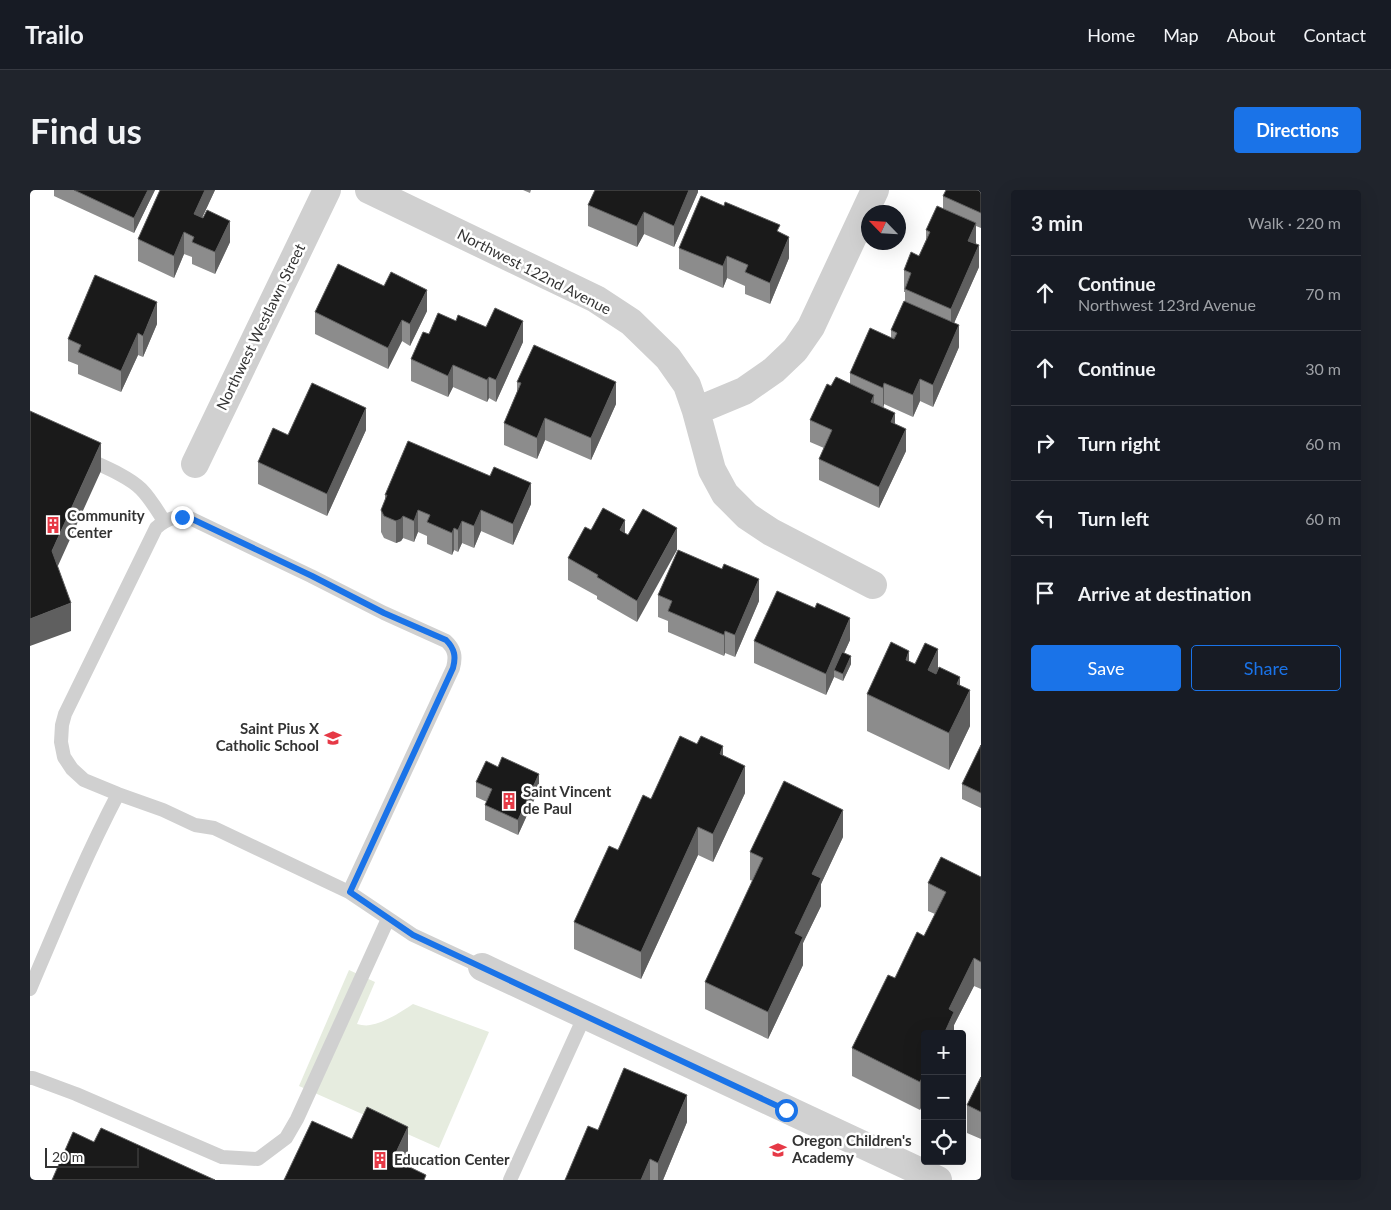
<!DOCTYPE html>
<html lang="en">
<head>
<meta charset="utf-8">
<style>
  body { margin:0; font-family:Lato,sans-serif; background:#20242c; color:#f1f3f6 }
  .controls { position:absolute; right:15px; bottom:15px; display:grid; overflow:hidden; border-radius:5px; box-shadow:0 5px 20px #0002 }
  .controls button { width:45px; height:45px; display:grid; place-items:center; padding:0; border:0; border-bottom:1px solid #363941; background:#171b24; color:#f1f3f6; font:25px sans-serif }
  .compass { position:absolute; left:831px; top:15px; width:45px; height:45px; border-radius:50%; background:#171b24; box-shadow:0 5px 20px #0002; rotate:295deg }
  .scale { position:absolute; left:15px; bottom:12px; width:94px; box-sizing:border-box; padding-left:5px; border:2px solid #333; border-top:0; font-size:14px; line-height:18px; white-space:nowrap; color:#333; -webkit-text-stroke:4px #fff; paint-order:stroke }
  .stop { position:absolute; width:15px; height:15px; margin:-11px; border:4px solid #1a73e8; border-radius:50%; background:#fff }
  .stop.end { background:#1a73e8; border-color:#fff; box-shadow:0 1px 5px #0008 }
  .list { margin:0; padding:0; list-style:none }
  h2 { display:flex; justify-content:space-between; align-items:center; height:65px; margin:0; padding:0 20px; font-size:21px }
  h2 small { font-size:16px; font-weight:400; color:#9ea1a6 }
  .list li { display:grid; grid-template-columns:32px 1fr auto; gap:15px; align-items:center; box-sizing:border-box; height:75px; padding:0 20px; border-top:1px solid #363941 }
  .list b { display:block; font-size:19px; white-space:nowrap }
  .list p { margin:0; font-size:16px; white-space:nowrap; color:#9ea1a6 }
  .list em { font-size:16px; font-style:normal; color:#9ea1a6 }
  .actions { display:flex; gap:10px; padding:15px 20px }
  .actions a { flex:1; padding:11px 0; border:1px solid #1a73e8; border-radius:5px; text-align:center; font-size:18px; color:#1a73e8 }
  .actions .main { background:#1a73e8; color:#fff }
  .icon { flex:none; width:28px; height:28px; fill:none; stroke:currentColor; stroke-width:2; stroke-linecap:round; stroke-linejoin:round }
  .map { position:relative; flex:none; width:951px; height:990px; overflow:hidden; border-radius:5px }
  header { display:flex; align-items:center; gap:30px; box-sizing:border-box; height:70px; padding:0 25px; background:#171b24; border-bottom:1px solid #363941 }
  header strong { font-size:24px }
  nav { display:flex; gap:28px; margin-inline-start:auto; font-size:18px }
  .intro { display:flex; align-items:center; justify-content:space-between; box-sizing:border-box; height:120px; padding:0 30px }
  h1 { margin:0; font-size:35px }
  .button { padding:12px 22px; border-radius:5px; background:#1a73e8; color:#fff; font-size:18px; font-weight:700 }
  main { display:flex; gap:30px; padding:0 30px }
  aside { flex:1; background:#171b24; border-radius:5px; box-shadow:0 5px 20px #0002 }
  .map>svg:first-child { display:block }
  .green { fill:#e6ecdf }
  .lines { fill:none; stroke-linecap:round; stroke-linejoin:round }
  .lane { stroke:#d0d0d0; stroke-width:14 }
  .street { stroke:#d0d0d0; stroke-width:28 }
  .wall { fill:#8c8c8c }
  .shaded-wall { fill:#5f5f5f }
  .building { fill:#1a1a1a; stroke:#5f5f5f }
  .route { stroke:#1a73e8; stroke-width:6 }
  .labels { text-anchor:middle; stroke-width:5; stroke-linejoin:round; paint-order:stroke }
  .street-label { font-size:15px; fill:#333; stroke:#fff }
  .poi-label { font-size:15px; font-weight:bold; fill:#333; stroke:#fff; text-anchor:start }
</style>
</head>
<body>
<header>
<strong>Trailo</strong>
<nav><a>Home</a><a>Map</a><a>About</a><a>Contact</a></nav>
</header>
<div class="intro"><h1>Find us</h1><a class="button">Directions</a></div>
<main>
<div class="map">
<svg width="951" height="990" viewBox="0 0 951 990">
  <rect width="100%" height="100%" fill="#fff"/>
  <path class="green" d="M319,780L345,792L327,834C331,835 336,836 340,835C354,833 371,822 383,814L459,842L409,958L269,896Z"/>
  <g class="lines">
    <path class="lane" d="M55,268C72,276 98,286 111,299C120,308 127,320 134,331
      M319,702L423,478C426,467 425,459 416,451L354,423L281,386L162,329C147,325 137,328 126,338L35,524L32,535L31,552L34,567L42,579L54,590L88,604L133,620L165,635L184,638L319,702L383,745L452,777
      M0,799C28,733 55,667 88,604
      M0,888H3L46,904L192,967L228,969L256,948L267,929L358,729
      M480,990L555,825"/>
    <path class="street" d="M339,0L566,109L601,132L638,168L657,195L666,221L682,280L695,304L717,326L741,342L843,395
      M666,221L714,201L744,180L765,160L781,137L845,0
      M165,274L297,0
      M452,777L908,990"/>
  </g>
  <path class="wall" d="M24,0H125L104,43L24,6Z
    M130,0H185L172,28L200,52L185,84L162,74V67L154,64L144,88L108,71V49Z
    M493,0H501L500,3Z
    M668,0V2L644,57L614,44L607,57L558,36V15Z
    M951,0V38L946,36V54L949,77L924,133L929,157L903,217L890,211L883,227L854,214L853,218L865,234L876,261L849,318L789,290V269L794,258L780,252V230L801,196L820,193V183L861,148V140L875,111V102H874V80L889,66L896,50V40L913,18V6Z
    M750,42L759,68L740,114L715,104V96L697,88L693,98L649,79V58Z
    M397,121L380,156L372,151L358,179L285,144V122Z
    M426,131L456,137L493,152L466,212L459,208L457,212L423,197L418,207L381,191V169Z
    M127,134L113,167L108,165L91,202L48,184V175L38,171V149Z
    M487,192L586,214L561,270L515,250L507,269L474,255V233L487,202Z
    M336,240L297,326L228,294V272L258,245Z
    M355,305L501,314L483,355L451,341L444,358L432,353L428,362L424,360L422,365L397,354V346L388,342L384,352L373,348L371,351L366,353L354,348L351,342V320L355,310Z
    M613,319L607,432L567,409V406L538,390V368L561,340L595,343L598,345Z
    M628,405L729,411L705,467L695,463L694,466L638,442V431L628,427Z
    M820,450L814,463L821,474L813,491L804,487L796,505L724,473V451Z
    M879,471L885,474L908,479L930,495L940,536L919,580L837,541V504Z
    M951,555V618L932,609V594Z
    M693,566L715,603L683,672L668,665L611,789L544,759V732L588,660L621,609Z
    M446,592L509,599L488,645L455,630V615L457,612L446,607Z
    M813,647L791,694V716L773,753V775L738,849L675,819V792L723,691L720,690V662Z
    M951,687V799L944,796L924,835V844L890,920L822,886V858L865,788L894,746L905,724L898,721V693Z
    M951,887V949L937,943V915Z
    M657,932L633,990H535L568,940Z"/>
  <path class="shaded-wall" d="M118,0H125L104,43V28Z
    M175,0H185L164,45V24Z
    M659,0H668V2L644,57V36Z
    M614,22V44L607,57V36Z
    M200,31V52L185,84V62Z
    M946,33V54L938,51Z
    M154,42V64L144,88V66Z
    M759,47V68L740,114V93Z
    M949,55V77L921,140V119Z
    M697,66V88L693,98V76Z
    M397,100V121L380,156V134Z
    M127,112V134L113,167V146Z
    M372,130V151L358,179V158Z
    M493,131V152L466,212V190Z
    M929,135V157L903,217V195Z
    M108,143V165L91,202V181Z
    M423,175V197L418,207V186Z
    M459,187V208L457,212V190Z
    M890,189V211L883,227V205Z
    M586,192V214L561,270V248Z
    M854,193V214L853,219V198Z
    M844,205V226L841,212Z
    M336,218V240L297,326V304Z
    M865,223V245L861,232Z
    M515,228V250L507,269V248Z
    M876,239V261L849,318V297Z
    M71,253V281L22,389V361Z
    M501,293V314L483,355V334Z
    M388,320V342L384,352V331Z
    M451,320V341L444,358V336Z
    M373,326V348L371,351L366,353V331Z
    M595,330V352L590,340Z
    M432,331V353L428,362V340Z
    M424,338V360L422,365V343Z
    M647,338V360L607,432V411Z
    M729,389V411L705,467V445Z
    M41,413V441L0,456V429Z
    M820,428V450L806,481L804,480V487L796,505V484Z
    M695,441V463L694,466V445Z
    M908,459V496L898,480Z
    M879,461V497L876,470Z
    M821,466V474L813,491V484Z
    M930,487V521L940,500V536L919,580V543L927,494Z
    M693,556V584L690,564Z
    M715,576V603L683,672V644Z
    M509,584V599L488,645V630Z
    M813,620V647L791,694V716L773,753V775L738,849V822L782,684Z
    M668,637V665L611,789V762Z
    M944,768V796L924,835V844H914L919,819Z
    M895,882V909L890,920V892Z
    M657,905V932L633,990H628V973Z
    M378,937V964L366,990L363,969Z
    M620,969V990H611Z"/>
  <path class="building" d="M44,0H118L104,28Z
    M130,0H175L164,24L173,28L177,20L200,31L185,62L162,52L164,47L154,42L144,66L108,49Z
    M565,0H659L644,36L614,22L607,36L558,15Z
    M916,0H951V23L913,6Z
    M671,6L694,16L695,12L750,35L747,41L759,47L740,93L715,82L718,75L697,66L693,76L649,58Z
    M907,16L946,33L938,51L949,55L921,119L875,99L881,83L874,80L881,62L889,66L900,42L896,40Z
    M308,74L354,96L361,82L397,100L380,134L372,130L358,158L285,122Z
    M65,85L127,112L113,146L108,143L91,181L48,162L51,155L38,149Z
    M874,111L929,135L903,195L890,189L883,205L854,193L853,198L820,183L840,138L864,149L867,143L861,140Z
    M465,118L493,131L466,190L459,187L457,190L423,175L418,186L381,169L393,142L399,144L408,123L426,131L428,125L456,137Z
    M504,155L586,192L561,248L515,228L507,248L474,233L491,193L487,192Z
    M806,187L844,205L841,212L865,223L861,232L876,239L849,297L789,269L802,240L780,230L797,194L801,196Z
    M282,193L336,218L297,304L228,272L243,238L258,245Z
    M0,221L71,253L22,361L41,413L0,429Z
    M378,251L460,286L464,277L501,293L483,334L451,320L444,336L432,331L428,340L424,338L422,343L397,332L400,325L388,320L384,331L373,326L371,329L366,331L354,326L351,320L357,305H355Z
    M573,318L595,330L590,340L598,345L613,319L647,338L607,411L567,387L568,385L538,368L555,337L561,340Z
    M648,360L692,379L694,374L729,389L705,445L695,441L694,445L638,421L642,411L628,405Z
    M747,401L785,418L787,413L820,428L796,484L724,451Z
    M861,452L879,461L876,470L885,474L895,453L908,459L898,480L906,484L909,477L930,487L927,494L940,500L919,543L837,504Z
    M812,462L821,466L813,484L804,480Z
    M650,546L667,554L671,546L693,556L690,564L715,576L683,644L668,637L611,762L544,732L579,656L588,660L613,605L621,609Z
    M951,555V603L932,594Z
    M472,567L509,584L488,630L455,615L462,599L446,592L456,571L468,577Z
    M754,591L813,620L782,684L791,688L765,743L773,747L738,822L675,792L733,668L720,662Z
    M911,667L951,687V772L944,768L919,819L924,822L914,844H895V882L890,892L822,858L858,785L865,788L887,742L894,746L916,702L898,693Z
    M594,878L657,905L628,973L620,969L611,990H535L558,936L568,940Z
    M951,887V922L937,915Z
    M337,917L378,937L363,969L396,985L394,990H254L282,931L322,949Z
    M71,938L185,990H22L43,942L64,952Z"/>
  <g class="lines">
    <path class="route" d="M152,327L162,329L282,386L354,423L416,450C425,459 426,467 423,478L320,702L383,745L756,920"/>
  </g>
  <defs>
    <g id="building-bare" transform="scale(1.35)"><path d="M-4-6H4V6H1V3H-1V6H-4ZM-2.5-4.3h1.7v1.8h-1.7ZM.8-4.3h1.7v1.8H.8ZM-2.5-1h1.7V.8h-1.7ZM.8-1h1.7V.8H.8Z" fill="#e63946" stroke="#fff" stroke-width="2.5" paint-order="stroke"/></g>
    <g id="school-bare" transform="scale(1.35)"><path d="M0-5L7-2L0 1L-7-2ZM-4 1L0 2.5L4 1V4Q0 6-4 4Z" fill="#e63946" stroke="#fff" stroke-width="2.5" paint-order="stroke"/></g>
  </defs>
  <g fill-rule="evenodd">
    <use href="#building-bare" x="23" y="335"/>
    <use href="#school-bare" x="303" y="548"/>
    <use href="#building-bare" x="479" y="611"/>
    <use href="#school-bare" x="748" y="960"/>
    <use href="#building-bare" x="350" y="970"/>
  </g>
  <g class="labels">
    <g class="street-label">
      <text transform="translate(504 82) rotate(27)" y="5">Northwest 122nd Avenue</text>
      <text transform="translate(231 137) rotate(-64)" y="5">Northwest Westlawn Street</text>
    </g>
    <g class="poi-label">
      <text x="37" y="331">Community<tspan x="37" dy="17">Center</tspan></text>
      <text x="289" y="544" text-anchor="end">Saint Pius X<tspan x="289" dy="17">Catholic School</tspan></text>
      <text x="493" y="607">Saint Vincent<tspan x="493" dy="17">de Paul</tspan></text>
      <text x="762" y="956">Oregon Children's<tspan x="762" dy="17">Academy</tspan></text>
      <text x="364" y="975">Education Center</text>
    </g>
  </g>
</svg>
<div class="controls">
<button>+</button>
<button>−</button>
<button><svg class="icon" aria-label="locate" viewBox="0 0 24 24"><circle cx="12" cy="12" r="6"/><path d="M12 2v4M12 18v4M2 12h4M18 12h4"/></svg></button>
</div>
<svg class="compass" viewBox="-18 -18 36 36"><path d="M0-13l5 13h-10z" fill="#e53935"/><path d="M0 13l5-13h-10z" fill="#9ea1a6"/></svg>
<div class="scale">20 m</div>
<div class="stop" style="left:756px;top:920px"></div>
<div class="stop end" style="left:152px;top:327px"></div>
</div>
<aside>
<h2>3 min<small>Walk · 220 m</small></h2>
<ul class="list">
<li><svg class="icon" aria-label="ahead" viewBox="0 0 24 24"><path d="M12 20V5M6 11l6-6 6 6"/></svg><div><b>Continue</b><p>Northwest 123rd Avenue</p></div><em>70 m</em></li>
<li><svg class="icon" aria-label="ahead" viewBox="0 0 24 24"><path d="M12 20V5M6 11l6-6 6 6"/></svg><div><b>Continue</b></div><em>30 m</em></li>
<li><svg class="icon" aria-label="right" viewBox="0 0 24 24"><path d="M7 20v-9h11M14 6l5 5-5 5"/></svg><div><b>Turn right</b></div><em>60 m</em></li>
<li><svg class="icon" aria-label="left" viewBox="0 0 24 24"><path d="M17 20v-9H6M10 6l-5 5 5 5"/></svg><div><b>Turn left</b></div><em>60 m</em></li>
<li><svg class="icon" aria-label="arrive" viewBox="0 0 24 24"><path d="M6 21V4h12l-3 4 3 4H6"/></svg><div><b>Arrive at destination</b></div></li>
</ul>
<div class="actions"><a class="main">Save</a><a>Share</a></div>
</aside>
</main>
</body>
</html>
